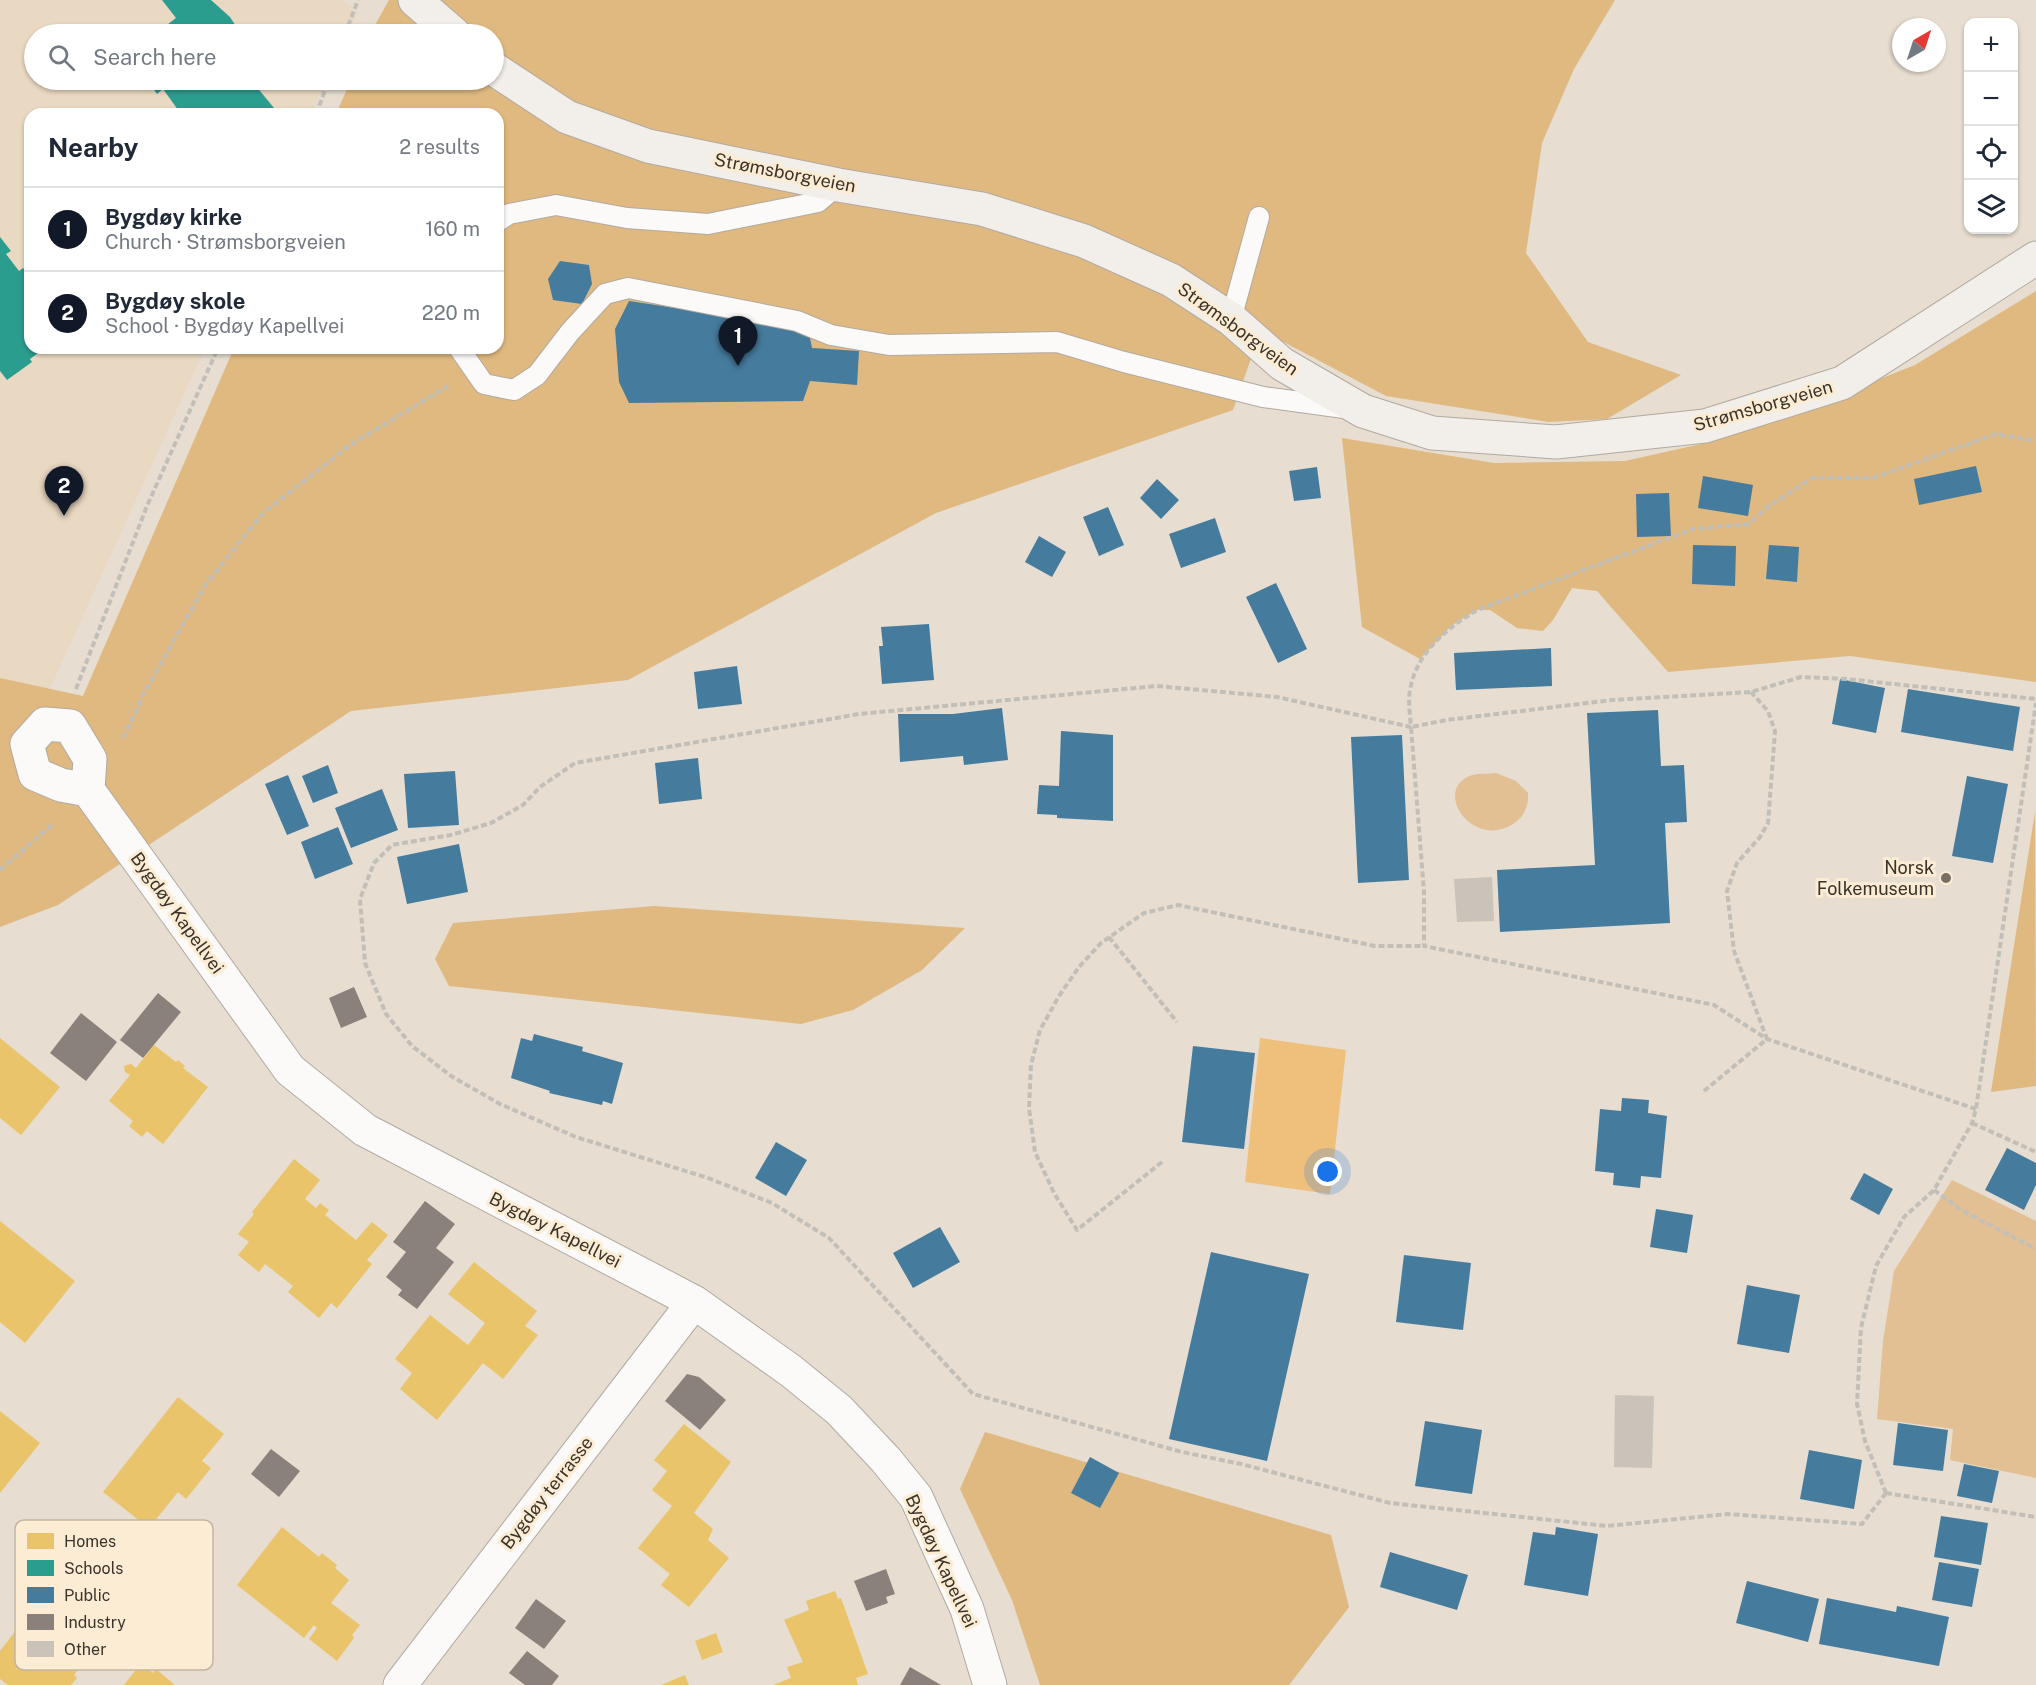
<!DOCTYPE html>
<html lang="en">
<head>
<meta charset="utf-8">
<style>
  body { margin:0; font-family:"Public Sans",sans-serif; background:#f2f2f3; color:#1f2937 }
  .controls { position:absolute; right:18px; top:18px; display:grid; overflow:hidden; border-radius:12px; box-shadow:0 2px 4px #0004 }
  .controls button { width:54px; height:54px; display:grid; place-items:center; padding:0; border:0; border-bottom:2px solid #e0e1e3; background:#fff; color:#1f2937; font:30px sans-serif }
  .compass { position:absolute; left:1892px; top:18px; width:54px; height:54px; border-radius:50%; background:#fff; box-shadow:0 2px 4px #0004; rotate:39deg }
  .you { position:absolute; left:1328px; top:1172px; width:21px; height:21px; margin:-15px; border:4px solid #fff; border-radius:50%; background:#1a73e8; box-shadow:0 0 0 9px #1a73e833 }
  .badge { display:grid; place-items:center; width:39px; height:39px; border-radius:50%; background:#111827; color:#fff; font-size:20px; font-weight:700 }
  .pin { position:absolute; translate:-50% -50px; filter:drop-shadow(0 2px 3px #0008) }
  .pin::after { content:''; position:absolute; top:32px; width:21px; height:18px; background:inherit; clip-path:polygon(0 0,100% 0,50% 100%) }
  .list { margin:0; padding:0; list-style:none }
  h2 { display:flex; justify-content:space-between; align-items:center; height:78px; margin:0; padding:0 24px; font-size:26px }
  h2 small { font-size:20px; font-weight:400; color:#747a83 }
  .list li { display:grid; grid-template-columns:39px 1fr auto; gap:18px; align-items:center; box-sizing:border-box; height:84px; padding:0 24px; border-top:2px solid #e0e1e3 }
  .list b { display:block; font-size:22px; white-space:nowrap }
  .list p { margin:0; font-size:20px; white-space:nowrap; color:#747a83 }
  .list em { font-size:20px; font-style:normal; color:#747a83 }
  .icon { flex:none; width:33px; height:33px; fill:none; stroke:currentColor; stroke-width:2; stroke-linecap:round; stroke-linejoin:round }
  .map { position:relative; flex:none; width:2036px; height:1685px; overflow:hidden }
  .search { position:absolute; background:#fff; box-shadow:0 2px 4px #0004; left:24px; top:24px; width:480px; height:66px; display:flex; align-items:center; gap:15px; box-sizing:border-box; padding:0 21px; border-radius:33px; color:#747a83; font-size:22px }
  .panel { position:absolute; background:#fff; box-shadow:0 2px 4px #0004; left:24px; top:108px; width:480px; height:246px; border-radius:18px }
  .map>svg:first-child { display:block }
  .built { fill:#e9d8c2 }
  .green { fill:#e2c093 }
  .forest { fill:#dfb980 }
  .water { fill:#eec07c }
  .homes { fill:#e9c46a }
  .schools { fill:#2a9d8f }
  .public { fill:#457b9d }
  .industry { fill:#8a817c }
  .building { fill:#cac3b9 }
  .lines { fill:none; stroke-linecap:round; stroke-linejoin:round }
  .lane-casing { stroke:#b2aaa1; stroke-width:22 }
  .street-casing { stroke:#b2aaa1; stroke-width:35 }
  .secondary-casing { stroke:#b2aaa1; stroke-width:35 }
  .path { stroke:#c2bfb9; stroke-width:4; stroke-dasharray:6 3; stroke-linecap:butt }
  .lane { stroke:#fbfaf8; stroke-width:20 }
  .street { stroke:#fbfaf8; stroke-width:33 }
  .secondary { stroke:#f2eee9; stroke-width:33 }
  .poi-dot { fill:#776f65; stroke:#fdecd4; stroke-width:2 }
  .labels { text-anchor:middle; stroke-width:6; stroke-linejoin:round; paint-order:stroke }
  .street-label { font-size:18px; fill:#3a342b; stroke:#fdecd4 }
  .poi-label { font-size:18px; fill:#3a342b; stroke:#fdecd4; text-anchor:end }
  .key { fill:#fdecd4; stroke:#c2b5a1; stroke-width:1.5 }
  .key-label { font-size:16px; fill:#3a342b }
</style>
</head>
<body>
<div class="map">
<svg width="2036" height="1685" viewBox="0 0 2036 1685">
  <rect width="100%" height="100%" fill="#e7ddd0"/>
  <path class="built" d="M0,0H343L358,12L347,34H34V80H327L311,114H30V348H205L52,684L0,732Z"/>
  <path class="green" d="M1496,773L1516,781L1528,793C1529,806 1524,817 1513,824C1472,850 1431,789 1472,775C1479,773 1489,774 1496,773Z
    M1952,1180L2036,1221V1478L1950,1460L1953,1429L1877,1419L1883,1341L1894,1271Z"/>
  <path class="forest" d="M389,0H1615L1574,69L1542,143L1526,253L1588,342L1681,375L1607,419L1549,422L1386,396L1261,330L1233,410L936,513L628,680L351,711L58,905L0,927V678L83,696L234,348H498V114H336L351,80H494V34H370Z
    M2036,291V682L1850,656L1668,672L1597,591L1572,588L1553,620L1543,631L1517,628L1490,610H1477L1451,626L1420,659L1362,627L1342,438L1494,463L1625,461L1710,442L1814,405L1915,365Z
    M2035,812L2036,1086L1991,1092Z
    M654,906L965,928L922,970L853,1010L801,1024L449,986L435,959L453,923Z
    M985,1432L1331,1535L1349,1607L1289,1685H1040L1012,1600L960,1489Z"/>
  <path class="water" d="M1260,1038L1346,1050L1330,1194L1245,1182Z"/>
  <path class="homes" d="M0,1038L60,1087L21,1135L0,1118Z
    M154,1045L176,1062L178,1060L185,1066L183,1068L208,1087L163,1144L147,1131L142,1137L129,1126L133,1121L109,1101L130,1075L125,1072L124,1066L131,1064L136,1068Z
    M294,1159L320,1180L305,1199L316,1208L320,1203L329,1210L325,1215L356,1240L372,1222L388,1235L367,1260L372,1264L337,1308L331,1303L319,1318L288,1292L293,1286L265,1264L259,1272L238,1255L249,1242L238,1234L254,1214L252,1212Z
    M0,1221L75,1281L25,1343L0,1322Z
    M474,1262L537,1311L525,1326L538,1335L503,1379L483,1363L437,1420L400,1389L412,1373L395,1359L430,1315L468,1345L485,1323L448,1294Z
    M178,1397L224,1434L202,1461L211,1468L186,1499L178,1492L149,1528L103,1492Z
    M0,1411L40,1443L0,1493Z
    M684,1424L731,1462L694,1513L713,1529L708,1540L729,1558L689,1607L661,1585L670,1574L638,1548L672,1506L652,1490L667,1471L654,1460Z
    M282,1527L319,1557L322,1553L337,1565L335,1568L349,1580L331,1603L360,1625L352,1635L354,1638L337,1661L309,1639L317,1628L314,1625L304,1638L237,1585Z
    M65,1556L125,1605L98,1639L101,1641L74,1675L77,1678L71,1685H8L0,1679V1651L17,1629L14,1627L41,1593L37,1590Z
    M835,1591L838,1599L841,1598L868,1674L856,1678L858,1685H773L791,1678L787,1667L803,1662L784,1620L809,1610L806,1601Z
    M716,1633L723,1652L702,1660L695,1641Z
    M141,1663L153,1673L156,1669L175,1685H124Z
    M685,1675L689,1685H661Z"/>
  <path class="schools" d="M162,0H211L230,17L241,34H155L176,18Z
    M147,80H251L279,114H181L163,89L157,94Z
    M0,237L11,251L6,254L19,271L23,268L30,278V348H45L30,359L32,362L7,380L0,371Z"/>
  <path class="public" d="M560,261L589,265L592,284L582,304L553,300L548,279Z
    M629,301L808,328L812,348L859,351L857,385L810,381L803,401L629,403L619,382L615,329Z
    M1976,466L1982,492L1919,505L1914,479Z
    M1317,467L1321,498L1294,501L1289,471Z
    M1703,476L1753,485L1748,516L1698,508Z
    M1157,479L1179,500L1161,519L1140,498Z
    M1669,493L1671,536L1637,537L1636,494Z
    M1108,507L1124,545L1099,556L1083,517Z
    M1215,518L1226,552L1181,568L1169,534Z
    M1039,536L1066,552L1052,577L1025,562Z
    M1693,545L1736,546L1735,586L1692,584Z
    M1769,545L1799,547L1797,582L1766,579Z
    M1276,583L1307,649L1278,663L1246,597Z
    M929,624L934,680L882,684L879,646H883L881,627Z
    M1551,648L1552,686L1456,690L1454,653Z
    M737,666L742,704L698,709L694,672Z
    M1840,679L1885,688L1876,733L1832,724Z
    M1908,689L2020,707L2013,751L1901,732Z
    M1002,708L1008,760L964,765L963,756L900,762L898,714H953Z
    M1658,710L1661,766L1684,765L1687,822L1665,823L1670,923L1500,932L1497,870L1595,865L1587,713Z
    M1061,731L1113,735V821L1057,818V815L1037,814L1039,785L1059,786Z
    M1402,735L1409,880L1358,883L1351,737Z
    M698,758L702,799L659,804L655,763Z
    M328,765L338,793L313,803L302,776Z
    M455,771L459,825L408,828L404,774Z
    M288,775L309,826L287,835L265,784Z
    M1967,776L2008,784L1993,863L1952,856Z
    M382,789L398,830L351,848L335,808Z
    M338,827L353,864L315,879L301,842Z
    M459,844L468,892L407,904L397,857Z
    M534,1034L583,1047L582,1051L623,1063L612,1104L603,1101L602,1105L549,1093L550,1091L511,1078L521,1038L532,1041Z
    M1193,1046L1255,1053L1244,1149L1182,1142Z
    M1622,1098L1649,1100L1648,1113L1667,1116L1661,1178L1641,1176L1640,1188L1613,1185L1614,1173L1595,1171L1600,1109L1621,1111Z
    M776,1142L807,1160L786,1196L755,1178Z
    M2007,1148L2036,1163V1185L2024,1210L1985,1190Z
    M1864,1173L1893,1189L1879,1215L1850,1199Z
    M1656,1209L1693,1215L1687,1253L1650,1247Z
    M940,1227L960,1262L913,1288L893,1253Z
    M1211,1252L1309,1274L1267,1461L1169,1439Z
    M1404,1255L1471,1263L1463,1330L1396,1322Z
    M1747,1285L1800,1295L1789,1353L1737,1344Z
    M1425,1421L1482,1430L1472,1494L1415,1486Z
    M1898,1423L1948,1430L1943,1471L1893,1465Z
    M1809,1450L1862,1460L1854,1509L1800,1499Z
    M1090,1457L1119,1473L1100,1508L1071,1493Z
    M1964,1464L1999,1471L1992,1503L1957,1496Z
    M1941,1516L1988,1523L1981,1565L1934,1557Z
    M1556,1527L1598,1534L1588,1596L1524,1585L1533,1532L1555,1535Z
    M1390,1552L1468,1575L1457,1610L1380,1587Z
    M1939,1562L1979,1569L1972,1607L1932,1600Z
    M1747,1581L1819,1599L1808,1642L1736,1623Z
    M1827,1598L1896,1612L1897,1606L1949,1617L1939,1666L1819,1644Z"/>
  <path class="industry" d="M354,987L367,1017L341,1028L329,998Z
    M158,993L181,1012L143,1058L120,1040Z
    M81,1013L117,1042L86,1081L50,1053Z
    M425,1201L455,1224L436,1248L454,1262L417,1309L398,1295L402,1290L386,1277L406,1252L393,1242Z
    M687,1374L699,1377L726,1400L700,1430L665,1401Z
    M271,1449L300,1471L279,1497L251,1474Z
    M886,1569L895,1594L886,1597L888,1603L866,1611L854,1581Z
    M536,1599L566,1621L544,1649L515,1628Z
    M527,1651L559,1676L552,1685H525L509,1673Z
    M910,1667L941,1685H900Z"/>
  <path class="building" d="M1492,877L1494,921L1457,922L1454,879Z
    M1615,1395L1654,1396L1652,1468L1614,1467Z"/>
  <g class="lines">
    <g class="lane-casing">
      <path id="lane" d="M498,221L509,214L556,205L627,218L708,224L818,202L838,185
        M1231,319L1259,217
        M459,348L484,384L514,390L537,375L570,332L605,294L628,288L797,321L831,335L889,345L1057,342L1124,362L1263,397L1344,408"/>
    </g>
    <g class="street-casing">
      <path id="street" d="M88,790L61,785L35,774L27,744L45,724L70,726L90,759L88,790L290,1070L365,1130L694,1302L791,1371L839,1410L886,1460L916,1497L967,1609L990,1685
        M400,1685L694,1302"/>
    </g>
    <g class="secondary-casing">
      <path id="secondary" d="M415,0L454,34
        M494,69L567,117L648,146L838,185L982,209L1084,241L1171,280L1231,319L1282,364L1363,411L1432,433L1556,442L1705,426L1842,383L2036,258"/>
    </g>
    <path class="path" d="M345,34L358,0
      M316,114L329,80
      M76,689L147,506L218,348
      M123,738L145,691L206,584L263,513L350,445L448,386
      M0,870L54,823
      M1109,937L1177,1022
      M1704,1091L1767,1039L1734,951L1727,891L1737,863L1760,837L1768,823L1775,731L1768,711L1751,692
      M1976,1109L1767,1039L1714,1005L1424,946V892L1411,727L1447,720L1612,700L1751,692L1801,677L1846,679L2036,699
      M1972,1123L2036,1152
      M1162,1162L1077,1230L1054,1193L1035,1152L1029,1108L1031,1065L1040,1030L1059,996L1079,967L1101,943L1144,913L1178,905L1375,946H1424
      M1934,1190L1963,1211L2036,1249
      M1886,1493L1862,1524L1728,1514L1607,1526L1390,1503L1241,1464L1182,1452L973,1394L829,1238L772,1203L708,1178L576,1137L500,1104L451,1076L412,1046L386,1014L365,963L360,899L374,863L392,845L451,835L491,823L523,805L540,787L575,763L859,714L1157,686L1277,697L1411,727C1410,715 1408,701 1410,690C1416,653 1447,628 1477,610L1693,529L1749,524L1766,508L1812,478H1873L1996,434L2036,441
      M1886,1493L1865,1441L1857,1404L1861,1328L1876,1266L1904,1217L1934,1190L1972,1123L1976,1109L2036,703
      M1886,1493L2036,1517"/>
    <use href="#lane" class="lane"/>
    <use href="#street" class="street"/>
    <use href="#secondary" class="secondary"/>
  </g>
  <circle class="poi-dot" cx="1946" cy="878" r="6"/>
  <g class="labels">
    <g class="street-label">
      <text transform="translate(785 173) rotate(11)" y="6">Strømsborgveien</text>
      <text transform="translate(1238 329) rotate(36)" y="6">Strømsborgveien</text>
      <text transform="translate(1763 406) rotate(-16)" y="6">Strømsborgveien</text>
      <text transform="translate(177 913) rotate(54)" y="6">Bygdøy Kapellvei</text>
      <text transform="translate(555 1230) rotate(27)" y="6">Bygdøy Kapellvei</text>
      <text transform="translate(547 1493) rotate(-52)" y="6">Bygdøy terrasse</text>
      <text transform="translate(941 1561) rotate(65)" y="6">Bygdøy Kapellvei</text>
    </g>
    <g class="poi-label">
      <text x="1934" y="874">Norsk<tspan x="1934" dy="21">Folkemuseum</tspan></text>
    </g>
  </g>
  <rect x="15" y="1520" width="198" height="150" rx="9" class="key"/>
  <rect x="27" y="1533" width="27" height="16" fill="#e9c46a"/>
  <rect x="27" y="1560" width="27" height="16" fill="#2a9d8f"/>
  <rect x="27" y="1587" width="27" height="16" fill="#457b9d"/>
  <rect x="27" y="1614" width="27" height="16" fill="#8a817c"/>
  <rect x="27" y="1641" width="27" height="16" fill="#cac3b9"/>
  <g class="key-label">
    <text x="64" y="1547">Homes</text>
    <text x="64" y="1574">Schools</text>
    <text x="64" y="1601">Public</text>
    <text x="64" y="1628">Industry</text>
    <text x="64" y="1655">Other</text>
  </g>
</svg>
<div class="controls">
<button>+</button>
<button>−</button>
<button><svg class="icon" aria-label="locate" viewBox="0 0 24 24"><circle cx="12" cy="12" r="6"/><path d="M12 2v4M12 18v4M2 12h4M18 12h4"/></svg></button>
<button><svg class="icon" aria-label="layers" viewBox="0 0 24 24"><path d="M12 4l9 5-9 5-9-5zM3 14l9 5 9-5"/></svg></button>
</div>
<svg class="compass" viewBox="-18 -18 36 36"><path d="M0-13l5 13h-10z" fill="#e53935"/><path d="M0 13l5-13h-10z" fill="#747a83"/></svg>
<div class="you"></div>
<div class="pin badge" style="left:738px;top:366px">1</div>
<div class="pin badge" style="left:64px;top:516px">2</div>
<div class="search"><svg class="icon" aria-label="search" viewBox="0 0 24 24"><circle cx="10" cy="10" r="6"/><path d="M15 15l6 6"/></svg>Search here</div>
<section class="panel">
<h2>Nearby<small>2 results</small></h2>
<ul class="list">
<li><span class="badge">1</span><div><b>Bygdøy kirke</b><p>Church · Strømsborgveien</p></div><em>160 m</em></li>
<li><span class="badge">2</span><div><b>Bygdøy skole</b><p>School · Bygdøy Kapellvei</p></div><em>220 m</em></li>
</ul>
</section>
</div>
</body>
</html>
